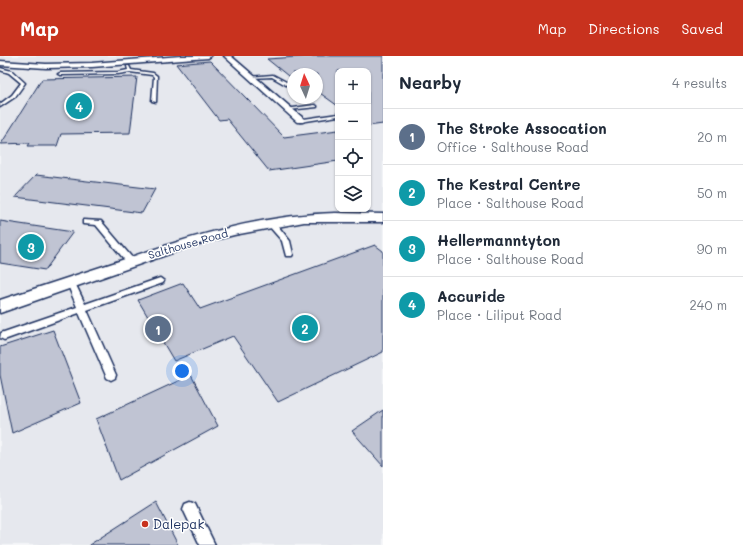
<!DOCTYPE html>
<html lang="en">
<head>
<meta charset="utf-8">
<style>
  body { margin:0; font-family:Mali,sans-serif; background:#f6f6f7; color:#1f2937 }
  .controls { position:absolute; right:12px; top:12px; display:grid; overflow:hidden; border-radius:8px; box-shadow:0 1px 3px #0004 }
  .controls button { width:36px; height:36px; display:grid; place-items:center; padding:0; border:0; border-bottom:1px solid #e0e1e3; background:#fff; color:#1f2937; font:20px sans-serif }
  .compass { position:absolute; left:287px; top:12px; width:36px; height:36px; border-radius:50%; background:#fff; box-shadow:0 1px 3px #0004; rotate:356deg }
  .you { position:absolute; left:182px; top:315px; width:14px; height:14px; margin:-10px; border:3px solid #fff; border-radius:50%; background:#1a73e8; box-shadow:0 0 0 6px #1a73e833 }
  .badge { display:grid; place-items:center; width:26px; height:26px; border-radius:50%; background:#c8321e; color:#fff; font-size:13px; font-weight:700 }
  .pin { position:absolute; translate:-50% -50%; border:2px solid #fff; box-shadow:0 1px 4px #0006 }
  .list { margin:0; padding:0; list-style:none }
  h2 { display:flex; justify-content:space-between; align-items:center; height:52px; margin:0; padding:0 16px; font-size:17px }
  h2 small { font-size:13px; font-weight:400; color:#747a83 }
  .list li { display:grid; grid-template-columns:26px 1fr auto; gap:12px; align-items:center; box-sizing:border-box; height:56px; padding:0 16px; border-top:1px solid #e0e1e3 }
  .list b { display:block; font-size:15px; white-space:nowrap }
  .list p { margin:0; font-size:13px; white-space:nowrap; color:#747a83 }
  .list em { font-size:13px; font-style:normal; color:#747a83 }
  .icon { flex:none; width:22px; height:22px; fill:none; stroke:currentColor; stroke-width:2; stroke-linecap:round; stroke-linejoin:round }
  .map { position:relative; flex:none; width:383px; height:489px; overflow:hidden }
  header { display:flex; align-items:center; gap:24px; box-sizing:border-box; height:56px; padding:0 20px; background:#c8321e; color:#fff }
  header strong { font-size:19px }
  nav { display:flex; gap:22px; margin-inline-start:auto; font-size:14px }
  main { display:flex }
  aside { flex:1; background:#fff }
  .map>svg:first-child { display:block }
  .built { fill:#e6e8ee; fill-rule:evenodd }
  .building { fill:#c0c4d3; stroke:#1b2f5e }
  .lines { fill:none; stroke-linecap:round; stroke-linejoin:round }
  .lane-casing { stroke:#1b2f5e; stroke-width:3 }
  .street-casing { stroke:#1b2f5e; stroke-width:3 }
  .lane { fill:#fff; fill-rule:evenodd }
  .street { fill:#fff; fill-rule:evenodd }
  .poi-dot { fill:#c8321e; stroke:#fff; stroke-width:1.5 }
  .labels { text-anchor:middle; stroke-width:3; stroke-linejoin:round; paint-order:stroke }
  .street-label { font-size:11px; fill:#1b2f5e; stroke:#fff }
  .near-poi-label { font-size:13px; fill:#1b2f5e; stroke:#fff; text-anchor:start }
</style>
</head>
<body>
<header>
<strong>Map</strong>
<nav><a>Map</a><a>Directions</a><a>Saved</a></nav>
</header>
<main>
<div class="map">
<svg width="383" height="489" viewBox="0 0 383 489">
  <rect width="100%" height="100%" fill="#f6f7f9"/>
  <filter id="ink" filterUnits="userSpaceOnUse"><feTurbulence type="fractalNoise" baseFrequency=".025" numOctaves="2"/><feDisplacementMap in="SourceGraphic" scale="8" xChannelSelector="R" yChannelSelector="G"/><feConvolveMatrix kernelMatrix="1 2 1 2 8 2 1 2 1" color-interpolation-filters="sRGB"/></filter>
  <g filter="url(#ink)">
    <path class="built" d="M0,0H383V489H0ZM338,15H368V153H338ZM293,18H317V42H293Z"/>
    <path class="building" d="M312,0H383V68L368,70V15H338V50L317,35V18L293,17V24L267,3Z
      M210,5L284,81L338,74V105L269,115L227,63L219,64L176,8Z
      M137,21L130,77L61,78L57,90H28L30,87L1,88L42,23Z
      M36,119L155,133L142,157L15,141Z
      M0,165L73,176L45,214L0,207Z
      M375,189L383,195V296L278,346L233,280L174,305L138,244L183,227L200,253Z
      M53,274L81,347L12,377L0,319V291Z
      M191,319L218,370L119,424L96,363Z
      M383,354V410L352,375Z
      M156,446L178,489H89Z"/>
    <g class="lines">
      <g class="lane-casing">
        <path id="lane" d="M127,10H129L131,14L153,17L157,20L156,46L152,45L154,21L152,19L130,16L118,18L60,19L58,18L60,17L118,16L128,14Z
          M0,12L12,15L25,27L15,41L0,51V48L12,39L21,27L9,17L0,14Z
          M273,19L290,28L286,29L272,21L251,22L249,21Z
          M315,49L317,50V51L288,54L286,53Z
          M338,58V60L300,66L297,64Z
          M83,164L101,165L134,204L135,206L134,208H128L96,169L83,168Z
          M268,165H274L290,185L293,198L292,200H286L282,185L268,169Z
          M160,222L164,225L163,227L87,254L116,319L115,322L111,324L107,322L79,257L4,284L0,282L1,277L77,251L67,227L68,225H74L85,248Z
          M190,446L195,448L215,489H200L183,453L185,448Z"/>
      </g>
      <g class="street-casing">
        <path id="street" d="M181,0H211L208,2L92,11L46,12L0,9V5L46,8L92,7Z
          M224,0H231L303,62L305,64L303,66H297Z
          M335,157L383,158V166H304L234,179L195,189L0,257V244C40,231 79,218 119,205C189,181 260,159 335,157Z"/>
      </g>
      <use href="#lane" class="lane"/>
      <use href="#street" class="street"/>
    </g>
  </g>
  <circle class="poi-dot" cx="145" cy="468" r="4"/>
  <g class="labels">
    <g class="street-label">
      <text transform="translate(188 188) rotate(-16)" y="4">Salthouse Road</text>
    </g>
    <g class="near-poi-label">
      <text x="153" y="473">Dalepak</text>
    </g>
  </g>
</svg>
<div class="controls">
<button>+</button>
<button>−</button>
<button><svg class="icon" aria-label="locate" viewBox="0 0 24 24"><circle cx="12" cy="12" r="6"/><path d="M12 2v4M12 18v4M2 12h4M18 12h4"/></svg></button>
<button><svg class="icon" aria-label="layers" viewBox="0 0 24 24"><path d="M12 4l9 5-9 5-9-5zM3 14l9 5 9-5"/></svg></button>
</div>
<svg class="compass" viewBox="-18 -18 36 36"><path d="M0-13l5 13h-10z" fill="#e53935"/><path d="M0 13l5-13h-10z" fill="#747a83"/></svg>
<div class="you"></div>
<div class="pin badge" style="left:158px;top:273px;background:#5c6f8a">1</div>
<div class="pin badge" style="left:305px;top:272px;background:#0f9aa8">2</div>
<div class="pin badge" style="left:31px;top:191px;background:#0f9aa8">3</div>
<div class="pin badge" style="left:79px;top:50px;background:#0f9aa8">4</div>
</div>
<aside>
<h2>Nearby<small>4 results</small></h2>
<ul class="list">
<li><span class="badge" style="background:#5c6f8a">1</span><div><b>The Stroke Assocation</b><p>Office · Salthouse Road</p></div><em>20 m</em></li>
<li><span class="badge" style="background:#0f9aa8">2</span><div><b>The Kestral Centre</b><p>Place · Salthouse Road</p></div><em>50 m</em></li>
<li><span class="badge" style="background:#0f9aa8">3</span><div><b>Hellermanntyton</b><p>Place · Salthouse Road</p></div><em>90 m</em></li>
<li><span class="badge" style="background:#0f9aa8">4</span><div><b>Accuride</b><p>Place · Liliput Road</p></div><em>240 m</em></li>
</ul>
</aside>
</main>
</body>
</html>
